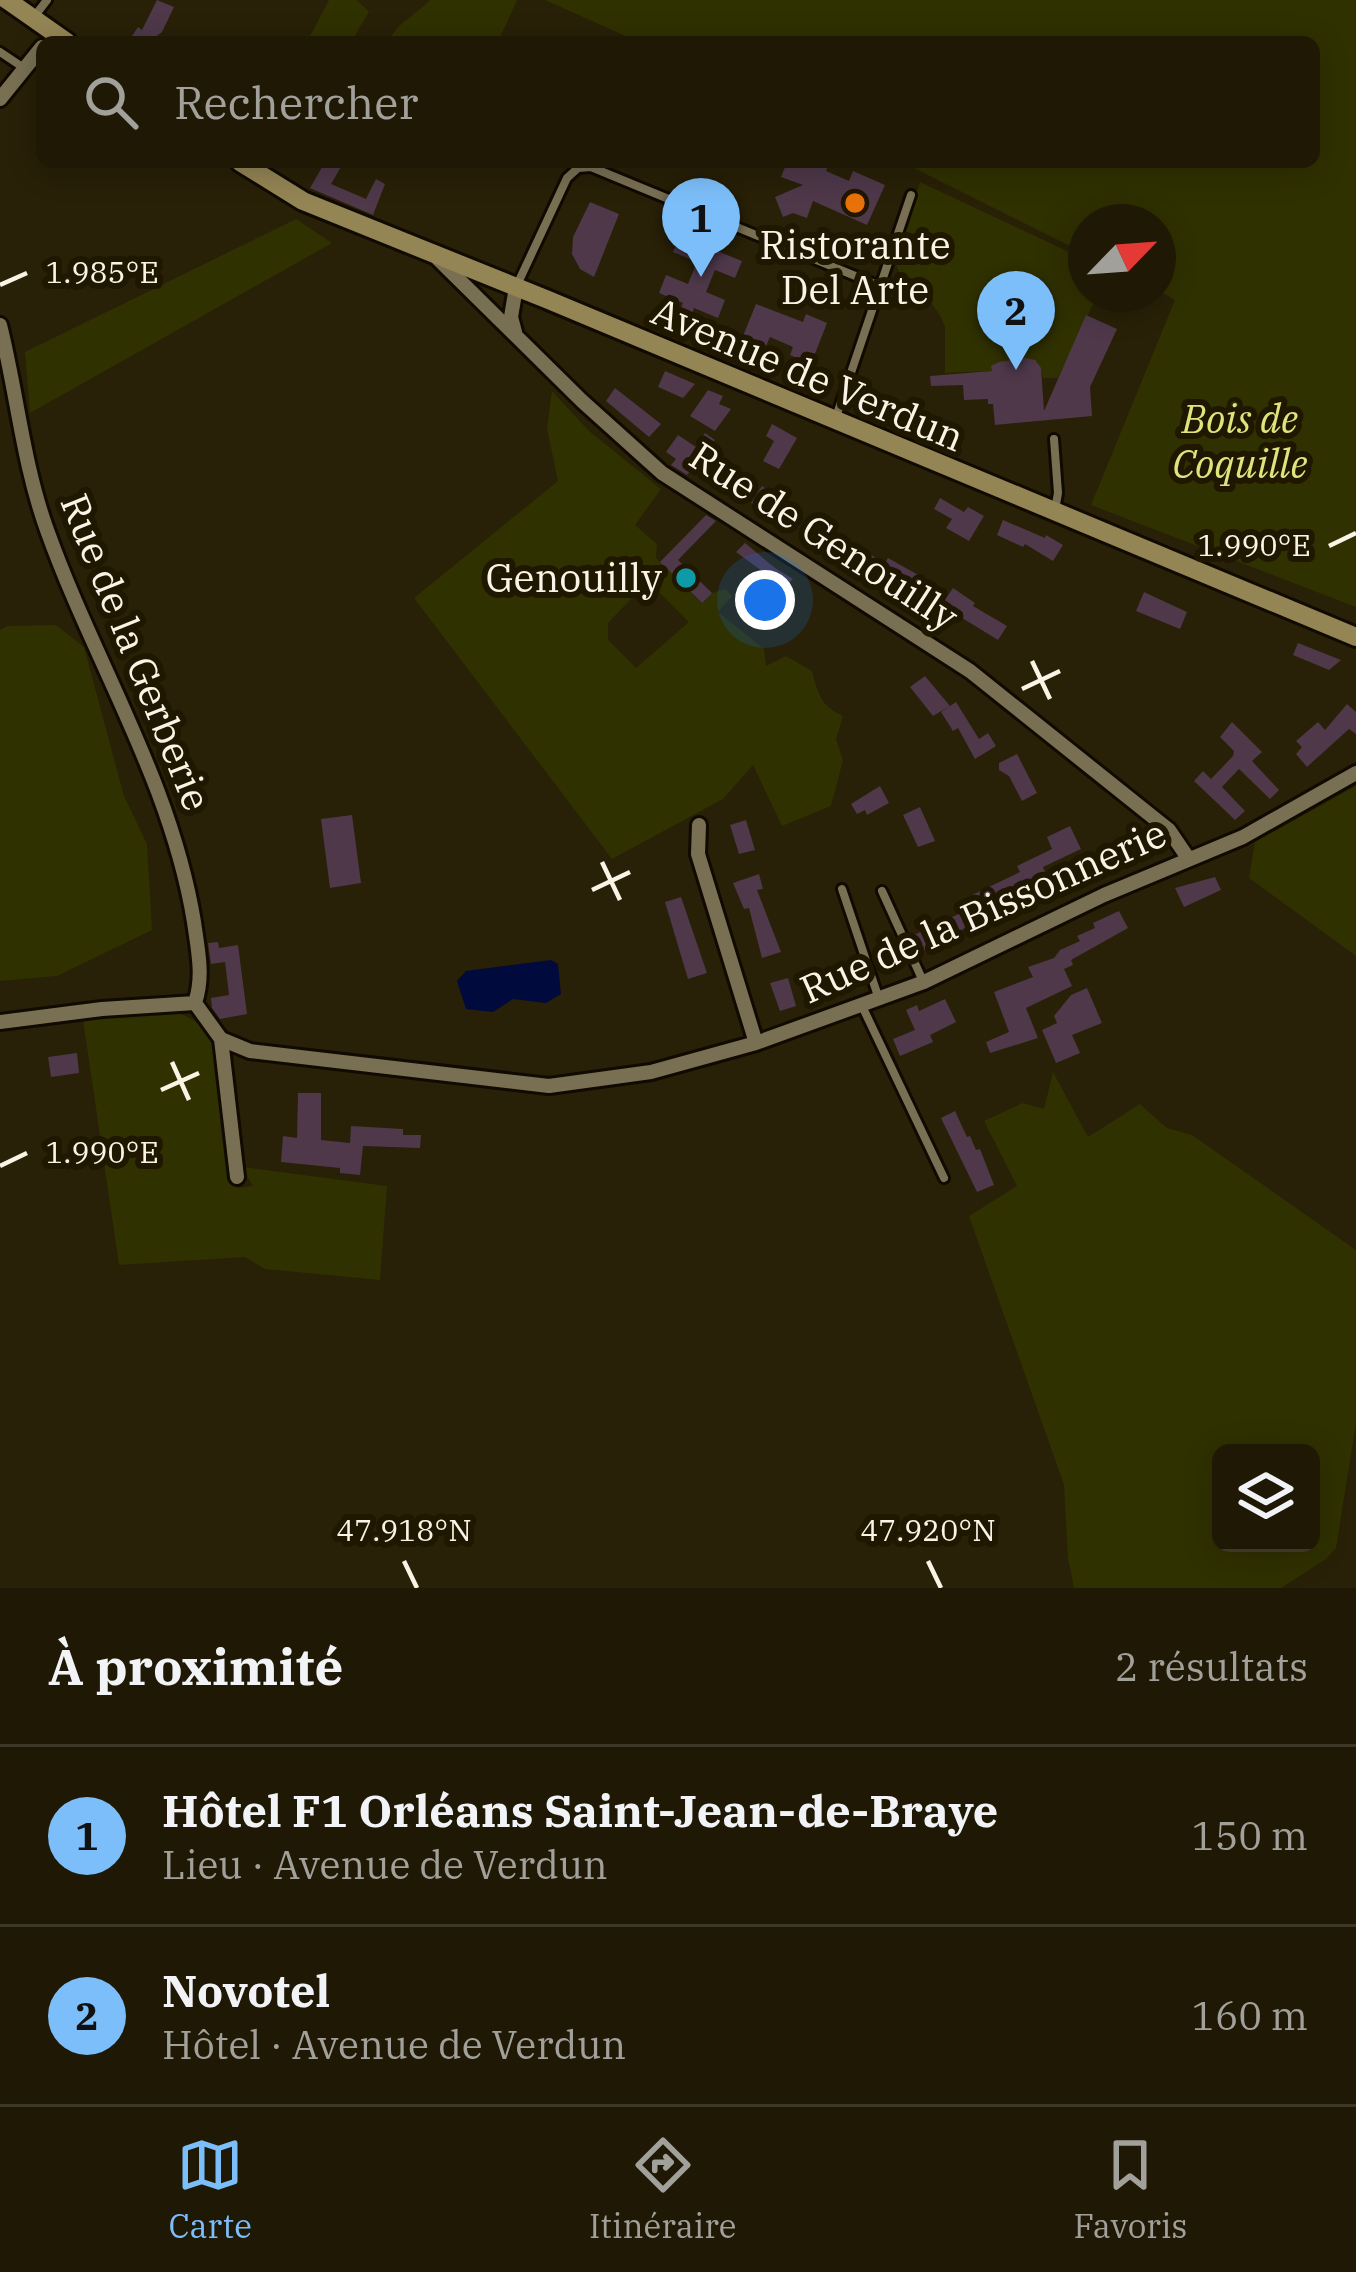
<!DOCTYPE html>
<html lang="fr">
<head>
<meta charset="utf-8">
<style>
  body { margin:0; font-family:"IBM Plex Serif",serif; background:#26210f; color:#f1f3f6 }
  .controls { position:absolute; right:36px; bottom:36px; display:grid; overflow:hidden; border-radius:18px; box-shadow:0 6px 30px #0003 }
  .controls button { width:108px; height:108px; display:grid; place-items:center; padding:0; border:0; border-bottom:3px solid #3c3727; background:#1e1805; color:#f1f3f6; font:60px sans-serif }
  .compass { position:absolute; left:1068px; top:204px; width:108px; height:108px; border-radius:50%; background:#1e1805; box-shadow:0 6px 30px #0003; rotate:65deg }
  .you { position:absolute; left:765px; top:600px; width:42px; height:42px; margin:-30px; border:9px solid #fff; border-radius:50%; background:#1a73e8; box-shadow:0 0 0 18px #1a73e833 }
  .badge { display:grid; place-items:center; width:78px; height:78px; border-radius:50%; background:#7cbef9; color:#111; font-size:39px; font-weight:700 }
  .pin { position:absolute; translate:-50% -99px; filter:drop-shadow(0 3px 6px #0008) }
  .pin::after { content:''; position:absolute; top:63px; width:42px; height:36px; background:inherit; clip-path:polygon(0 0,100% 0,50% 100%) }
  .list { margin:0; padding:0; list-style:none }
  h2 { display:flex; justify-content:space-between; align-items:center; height:156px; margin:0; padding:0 48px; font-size:51px }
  h2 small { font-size:39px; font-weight:400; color:#a1a09a }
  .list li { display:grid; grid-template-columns:78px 1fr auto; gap:36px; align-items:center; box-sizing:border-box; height:180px; padding:0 48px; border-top:3px solid #3c3727 }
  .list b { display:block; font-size:45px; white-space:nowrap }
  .list p { margin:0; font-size:39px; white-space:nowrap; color:#a1a09a }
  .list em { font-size:39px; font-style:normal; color:#a1a09a }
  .icon { flex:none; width:66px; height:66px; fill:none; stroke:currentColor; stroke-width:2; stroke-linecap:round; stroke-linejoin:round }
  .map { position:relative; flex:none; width:1356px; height:1588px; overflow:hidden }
  .search { position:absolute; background:#1e1805; box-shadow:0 6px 30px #0003; left:36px; right:36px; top:36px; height:132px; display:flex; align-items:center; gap:30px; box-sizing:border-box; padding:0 42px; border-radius:18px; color:#a1a09a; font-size:45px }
  .sheet { height:516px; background:#1e1805 }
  nav { display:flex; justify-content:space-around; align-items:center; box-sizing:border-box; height:168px; border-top:3px solid #3c3727; background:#1e1805; font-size:33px; color:#a1a09a }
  nav a { display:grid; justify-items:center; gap:6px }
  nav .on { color:#7cbef9 }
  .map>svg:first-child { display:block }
  .green { fill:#303100; fill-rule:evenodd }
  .water { fill:#000a3c }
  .building { fill:#4e384a }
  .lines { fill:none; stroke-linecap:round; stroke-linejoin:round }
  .service-casing { stroke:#110a00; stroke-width:14 }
  .minor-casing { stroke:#110a00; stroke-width:20 }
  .secondary-casing { stroke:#110a00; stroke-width:24 }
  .service { stroke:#797054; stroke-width:8 }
  .minor { stroke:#797054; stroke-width:14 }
  .secondary { stroke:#948555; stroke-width:18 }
  .ticks { fill:none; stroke:#f9f4e5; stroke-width:4.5 }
  .food-dot { fill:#e8710a; stroke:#1f1700; stroke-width:4.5 }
  .culture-dot { fill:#0f9aa8; stroke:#1f1700; stroke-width:4.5 }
  .labels { text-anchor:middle; stroke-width:12; stroke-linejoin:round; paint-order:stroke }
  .poi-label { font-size:39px; fill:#f9f4e5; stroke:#1f1700 }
  .street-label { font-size:39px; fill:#f9f4e5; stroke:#1f1700 }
  .park-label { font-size:39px; font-style:italic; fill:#e0e47c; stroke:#1f1700 }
  .ticks-label { font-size:30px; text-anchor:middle; fill:#f9f4e5; stroke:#1f1700; stroke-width:12; stroke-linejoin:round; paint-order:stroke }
</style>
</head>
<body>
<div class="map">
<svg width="1356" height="1588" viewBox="0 0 1356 1588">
  <rect width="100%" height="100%" fill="#282007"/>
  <path class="green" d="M329,0H357L369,12L351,42H307Z
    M430,0H517L498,42H389C396,23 416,15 430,0Z
    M545,0H1356V607L1091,505L1175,300L1158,290V222H1086V254L902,162H1314V42H639Z
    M920,182L1086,260V294H1098L1058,378H1043L1041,370L1026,358L992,366V371L945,373V327L940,315L932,304L907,289L894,260Z
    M296,219L332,243L30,413L25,352Z
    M552,391L589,431L661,489L635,525L657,544L656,558L701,603L712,593L725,589L732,596L718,612L764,649L766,666L786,656L812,671C818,694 821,706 843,716L836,739L843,760L831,806L782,826L753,765L723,799L612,859L414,598L558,481L547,429ZM648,581L689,622L636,668L608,640V623Z
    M56,625L84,647L124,796L147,844L152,930L57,976L0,981V630L8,626Z
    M1356,786V956L1249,878L1255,842Z
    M169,1010C183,1014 201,1022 209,1035C226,1063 231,1152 237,1188L253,1186L242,1167L387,1186L380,1280L265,1269L245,1257L119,1265L83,1020Z
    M1053,1072L1088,1137L1140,1104L1167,1128L1192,1135L1356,1250V1423L1336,1548L1326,1559L1281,1588H1074L1068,1558L1064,1485L969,1216L1017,1186L984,1121L1023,1103L1044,1109ZM1221,1453H1311V1543H1221Z"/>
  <path class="water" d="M551,960L558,964L561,994L546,1003L513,999L493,1012L466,1009L457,981L466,971Z"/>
  <path class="building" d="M157,0L174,7L162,32L154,38L160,42H128L138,27L142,30Z
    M325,162H344L331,184L366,199L376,179L385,184L373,215L310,188Z
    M787,162H829L826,171L849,181L853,171L885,185L867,225L813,201L807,218L793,213L783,217L775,197L803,185L781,177Z
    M590,202L619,214L594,277L580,269L572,254L573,237Z
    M680,236L742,261L735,278L715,270L706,292L725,300L718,318L694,308L690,320L678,315L683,303L659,293L666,275L688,284L697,262L673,252Z
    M756,304L803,322L806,314L827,323L811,364L790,355L793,347L770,337L766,346L743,336Z
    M1086,315L1117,329L1090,387L1092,416L995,425L993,404H988V399L964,400L963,385L931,386L930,376L992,371L991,366L999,362L1026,358L1035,360L1041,368L1044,411Z
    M665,371L695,384L683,398L658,387Z
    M615,388L661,424L649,437L606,401Z
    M708,390L723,396L719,404L731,409L715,431L690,416Z
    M772,424L797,438L779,469L763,461L774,441L766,436Z
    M705,433L715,440L687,475L671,465L676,459L666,452L678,435L696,447Z
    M762,486L786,502L775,519L751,503Z
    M940,498L964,512L968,507L984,516L969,541L946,528L952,519L934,509Z
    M706,515L716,521L678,560L712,593L702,603L660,562Z
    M1003,520L1045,538L1046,535L1063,545L1053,561L1025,544L1023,547L997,535Z
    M745,543L775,568L793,579L780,592L766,574L736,552Z
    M866,552L885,563L888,558L920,576L913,588L882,571L878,578L858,567Z
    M953,588L975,603L973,606L1007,626L998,640L941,605Z
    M1144,592L1187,612L1180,629L1136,611Z
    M1298,643L1341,660L1329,670L1293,655Z
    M925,676L950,706L933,716L910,687Z
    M956,702L979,739L988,733L996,746L975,759L958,728L953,731L941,712Z
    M1347,704L1356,712V734L1349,729L1307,767L1296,754L1302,747L1296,741L1318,722L1325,730Z
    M1232,722L1262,752L1252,761L1279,790L1270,799L1239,769L1222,787L1245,811L1235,820L1194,781L1203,771L1211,779L1233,756L1234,751L1220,737Z
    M1017,754L1037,793L1022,801L1009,776L999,770V763Z
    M880,786L889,803L867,815L865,810L857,814L851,804Z
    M920,807L935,841L918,847L903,815Z
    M352,815L361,883L330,888L321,819Z
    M746,820L755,850L739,854L730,825Z
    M1070,826L1081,849L1043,867L1045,872L1007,890L1011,898L974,915L966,898L1020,872L1017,866L1052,849L1047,837Z
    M759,874L763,889L757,890L781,952L762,958L749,908L744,909L733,883Z
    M1215,877L1221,890L1184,907L1175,888Z
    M681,897L707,973L688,979L665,902Z
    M969,909L976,922L920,953L912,936Z
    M1119,911L1128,928L1071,960L1073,965L1064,969L1072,986L1026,1008L1038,1038L990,1053L986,1042L1009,1032L994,992L1033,977L1028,967L1054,958L1060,950L1080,941L1077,936L1095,928L1093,923Z
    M218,942L219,948L238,945L247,1014L220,1019L212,1008L211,998L229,995L225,962L211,964L208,943Z
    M788,978L796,1006L780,1011L770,983Z
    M1087,988L1102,1023L1072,1035L1080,1053L1056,1063L1042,1030L1057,1023L1054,1016L1071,995Z
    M945,999L956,1022L930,1035L933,1042L900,1056L893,1039L915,1030L906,1010L917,1005L919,1011Z
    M77,1053L79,1073L51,1077L48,1057Z
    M298,1093H321V1140L350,1143L351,1126L403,1129V1135H421L420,1148L363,1146L360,1175L340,1173V1168L281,1162L283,1136L297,1138Z
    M955,1111L967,1137L970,1136L976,1150L980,1149L994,1185L977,1192L941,1118Z"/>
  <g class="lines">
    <g class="service-casing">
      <path id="service" d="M34,17L47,0
        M0,52L24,68
        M517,285L567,178L578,168L591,167L882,287
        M835,420L911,195
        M1054,439L1058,493L1055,510
        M842,889L879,999
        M882,891L923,981
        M862,1006L944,1178"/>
    </g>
    <g class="minor-casing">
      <path id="minor" d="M0,99L42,47
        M438,259L582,401L662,473L970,671L1169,830L1188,858
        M0,325C17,393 23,464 47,530C94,662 171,781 194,922C198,951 204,976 195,1003
        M515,332L511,317L516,287
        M699,825L698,854L756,1043
        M0,1022L102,1009L195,1003L221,1039L250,1051L549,1086L651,1072L756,1043L924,982L1104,895L1243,837L1356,773
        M221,1039L237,1177"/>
    </g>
    <g class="secondary-casing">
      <path id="secondary" d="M7,0L67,42
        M240,162L303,201L546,299L1356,637"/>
    </g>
    <use href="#service" class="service"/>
    <use href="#minor" class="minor"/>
    <use href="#secondary" class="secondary"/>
  </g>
  <path class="ticks" d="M0,285L27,273M1329,546L1356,533M1032,661L1050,699M1022,689L1060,671M602,862L620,900M592,890L630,872M172,1062L189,1100M161,1090L199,1073M0,1166L27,1153M404,1561L417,1588M928,1561L941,1588"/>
  <circle class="food-dot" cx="855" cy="203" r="12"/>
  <circle class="culture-dot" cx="686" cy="578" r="12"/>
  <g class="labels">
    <g class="poi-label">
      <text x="855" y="259">Ristorante<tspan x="855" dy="45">Del Arte</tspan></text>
      <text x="662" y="592" text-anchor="end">Genouilly</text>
    </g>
    <g class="street-label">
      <text transform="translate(808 374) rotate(23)" y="14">Avenue de Verdun</text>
      <text transform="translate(824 536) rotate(33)" y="14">Rue de Genouilly</text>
      <text transform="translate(136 652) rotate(68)" y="14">Rue de la Gerberie</text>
      <text transform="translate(983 911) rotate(-24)" y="14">Rue de la Bissonnerie</text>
    </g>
    <g class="park-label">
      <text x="1240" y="433">Bois de<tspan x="1240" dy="45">Coquille</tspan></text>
    </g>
  </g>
  <g class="ticks-label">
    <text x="102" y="283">1.985°E</text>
    <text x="1254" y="556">1.990°E</text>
    <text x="102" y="1163">1.990°E</text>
    <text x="404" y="1541">47.918°N</text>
    <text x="928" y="1541">47.920°N</text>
  </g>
</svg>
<div class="controls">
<button><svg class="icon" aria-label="layers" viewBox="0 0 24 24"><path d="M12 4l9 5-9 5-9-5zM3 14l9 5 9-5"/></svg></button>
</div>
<svg class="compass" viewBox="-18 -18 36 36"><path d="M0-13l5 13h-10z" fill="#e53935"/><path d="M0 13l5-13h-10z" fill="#a1a09a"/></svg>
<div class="you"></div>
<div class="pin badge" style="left:701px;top:277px">1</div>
<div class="pin badge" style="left:1016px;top:370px">2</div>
<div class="search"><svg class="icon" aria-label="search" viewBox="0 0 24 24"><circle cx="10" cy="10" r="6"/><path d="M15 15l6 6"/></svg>Rechercher</div>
</div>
<section class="sheet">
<h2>À proximité<small>2 résultats</small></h2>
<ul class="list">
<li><span class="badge">1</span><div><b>Hôtel F1 Orléans Saint-Jean-de-Braye</b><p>Lieu · Avenue de Verdun</p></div><em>150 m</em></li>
<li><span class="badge">2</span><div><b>Novotel</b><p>Hôtel · Avenue de Verdun</p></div><em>160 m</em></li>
</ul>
</section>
<nav>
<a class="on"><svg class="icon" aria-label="map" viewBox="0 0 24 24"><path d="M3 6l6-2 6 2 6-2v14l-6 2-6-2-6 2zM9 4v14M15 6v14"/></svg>Carte</a>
<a><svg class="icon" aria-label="directions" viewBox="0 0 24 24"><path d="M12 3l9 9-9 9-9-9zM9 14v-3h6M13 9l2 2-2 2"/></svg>Itinéraire</a>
<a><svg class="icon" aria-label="saved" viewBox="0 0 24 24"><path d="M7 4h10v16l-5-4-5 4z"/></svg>Favoris</a>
</nav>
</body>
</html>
